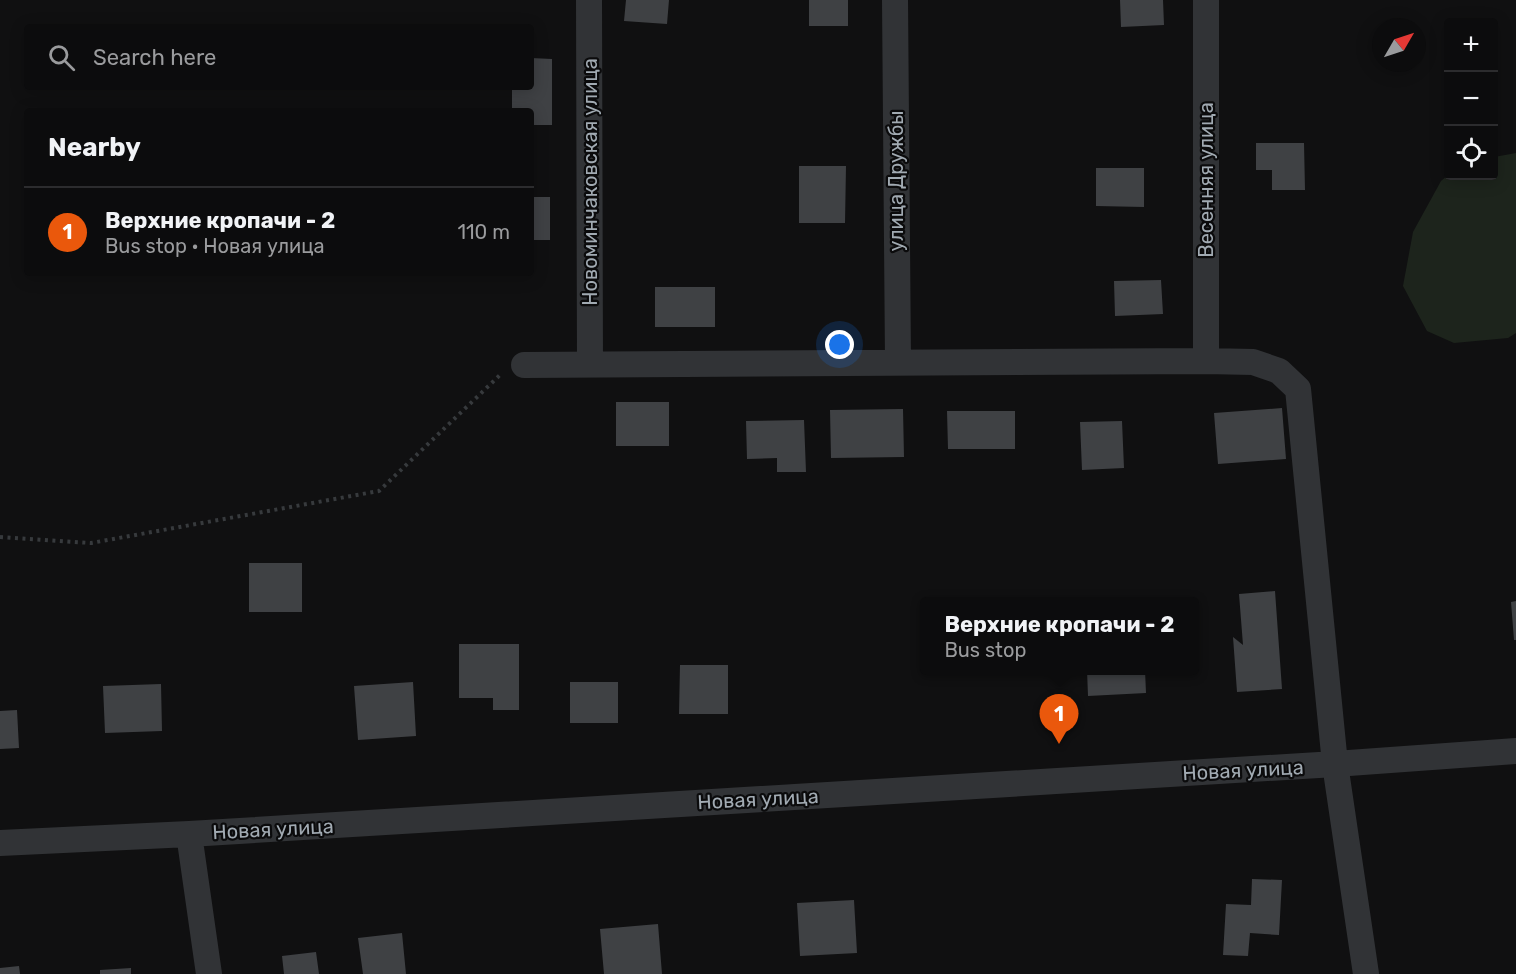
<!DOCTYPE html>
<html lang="en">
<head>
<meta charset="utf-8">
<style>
  body { margin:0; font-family:Rubik,sans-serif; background:#1a1a1b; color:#f1f3f6 }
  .controls { position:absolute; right:18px; top:18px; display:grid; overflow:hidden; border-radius:6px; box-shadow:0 3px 15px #0003 }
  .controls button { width:54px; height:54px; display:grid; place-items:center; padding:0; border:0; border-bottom:2px solid #2c2c2e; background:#0c0c0d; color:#f1f3f6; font:30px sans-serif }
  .compass { position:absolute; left:1372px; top:18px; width:54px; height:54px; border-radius:50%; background:#0c0c0d; box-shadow:0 3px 15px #0003; rotate:51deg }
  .you { position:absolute; left:840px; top:345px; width:21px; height:21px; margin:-15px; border:4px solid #fff; border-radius:50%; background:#1a73e8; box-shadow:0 0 0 9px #1a73e833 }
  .badge { display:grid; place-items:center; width:39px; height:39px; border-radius:50%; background:#ea580c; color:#fff; font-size:20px; font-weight:700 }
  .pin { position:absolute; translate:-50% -50px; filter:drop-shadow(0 2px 3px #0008) }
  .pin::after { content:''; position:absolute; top:32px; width:21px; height:18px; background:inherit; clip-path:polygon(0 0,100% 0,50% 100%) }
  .popup { position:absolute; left:920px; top:597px; width:279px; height:78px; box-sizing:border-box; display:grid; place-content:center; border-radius:6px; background:#0c0c0d; filter:drop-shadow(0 2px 4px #0005); font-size:20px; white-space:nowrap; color:#9a9b9d }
  .popup b { font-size:22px; color:#f1f3f6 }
  .popup::after { content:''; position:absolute; left:50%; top:100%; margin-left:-12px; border:12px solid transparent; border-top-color:#0c0c0d }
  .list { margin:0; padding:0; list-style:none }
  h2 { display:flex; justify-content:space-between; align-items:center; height:78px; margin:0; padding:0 24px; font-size:26px }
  h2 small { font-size:20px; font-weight:400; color:#9a9b9d }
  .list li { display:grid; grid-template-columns:39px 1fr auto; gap:18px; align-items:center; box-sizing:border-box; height:90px; padding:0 24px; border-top:2px solid #2c2c2e }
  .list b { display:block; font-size:22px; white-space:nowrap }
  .list p { margin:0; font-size:20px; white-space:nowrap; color:#9a9b9d }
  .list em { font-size:20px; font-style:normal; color:#9a9b9d }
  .icon { flex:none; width:33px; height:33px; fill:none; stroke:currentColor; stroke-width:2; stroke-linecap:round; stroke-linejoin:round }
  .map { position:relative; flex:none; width:1516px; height:974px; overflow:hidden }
  .search { position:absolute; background:#0c0c0d; box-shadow:0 3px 15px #0003; left:24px; top:24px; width:510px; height:66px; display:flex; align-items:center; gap:15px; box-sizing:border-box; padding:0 21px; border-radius:6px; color:#9a9b9d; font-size:22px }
  .panel { position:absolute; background:#0c0c0d; box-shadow:0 3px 15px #0003; left:24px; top:108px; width:510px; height:168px; border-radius:6px }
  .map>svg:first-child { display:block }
  .green { fill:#1d241c }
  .building { fill:#3f4144 }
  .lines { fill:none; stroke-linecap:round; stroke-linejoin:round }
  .path { stroke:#373a3d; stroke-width:4; stroke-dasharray:3 4.5; stroke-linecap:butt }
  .street { stroke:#313336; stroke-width:26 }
  .labels { text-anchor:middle; stroke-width:4.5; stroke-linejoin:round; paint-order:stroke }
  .street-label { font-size:20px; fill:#a1aab2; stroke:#0b0b0c }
</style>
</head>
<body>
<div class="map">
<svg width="1516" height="974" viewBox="0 0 1516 974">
  <rect width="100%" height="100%" fill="#101011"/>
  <path class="green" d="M1516,153V333L1508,338L1454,343L1427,331L1403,286L1413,232L1441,181L1448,175L1494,176V157Z"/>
  <path class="building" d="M626,0H669L667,24L624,21Z
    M809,0H848V26H809Z
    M1120,0H1163L1164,25L1121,27Z
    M531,58L552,59V125H531V111H512V87H531Z
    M1256,143H1304L1305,190H1272V170H1256Z
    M799,166H846L845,223H799Z
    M1096,168H1144V207L1096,206Z
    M531,197H550V240H531Z
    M1161,280L1163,314L1115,316L1114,281Z
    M655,287H715V327H655Z
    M616,402H669V446H616Z
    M1282,408L1286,459L1218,464L1214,413Z
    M903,409L904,457L831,458L830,410Z
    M947,411H1015V449H948Z
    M804,420L806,472H777V458L747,459L746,421Z
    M1122,421L1124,468L1082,470L1080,422Z
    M249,563H302V612H249Z
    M1275,591L1282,689L1237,692L1233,637L1243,645L1239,594Z
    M1516,601V640H1514L1511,602Z
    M459,644H519V710H493V698H459Z
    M680,665H728V714H679Z
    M1087,670H1145L1146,693L1088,696Z
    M413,682L416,736L358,740L354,686Z
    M570,682H618V723H570Z
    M161,684L162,731L105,733L103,686Z
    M17,710L19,748L0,749V711Z
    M1252,879L1282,880L1279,935L1250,933L1248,956L1223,955L1226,904L1251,905Z
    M854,900L857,953L800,956L797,903Z
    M658,924L662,974H604L600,929Z
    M402,933L406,974H363L358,938Z
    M316,952L319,974H284L282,956Z
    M19,966L20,974H0V968Z
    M131,968V974H100V970Z"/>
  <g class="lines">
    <path class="path" d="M0,537L91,543L379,491L500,375"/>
    <path class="street" d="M589,0L590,364
      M895,0L898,362
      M1206,0V361
      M524,365L1206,361L1253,362L1279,371L1298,389L1335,764L1366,974
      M189,834L209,974
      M0,843L189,834L1335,764L1516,751"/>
  </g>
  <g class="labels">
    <g class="street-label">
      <text transform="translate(1206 180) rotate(-90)" y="7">Весенняя улица</text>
      <text transform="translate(896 181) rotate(-90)" y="7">улица Дружбы</text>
      <text transform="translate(590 182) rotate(-90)" y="7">Новоминчаковская улица</text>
      <text transform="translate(1243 770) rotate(-3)" y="7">Новая улица</text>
      <text transform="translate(758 799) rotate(-3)" y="7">Новая улица</text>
      <text transform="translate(273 829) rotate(-3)" y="7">Новая улица</text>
    </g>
  </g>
</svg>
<div class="controls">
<button>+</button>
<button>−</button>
<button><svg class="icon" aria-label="locate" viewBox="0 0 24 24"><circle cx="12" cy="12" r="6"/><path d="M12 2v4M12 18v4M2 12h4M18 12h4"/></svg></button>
</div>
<svg class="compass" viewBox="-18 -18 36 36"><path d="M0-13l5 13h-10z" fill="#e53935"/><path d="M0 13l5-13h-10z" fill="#9a9b9d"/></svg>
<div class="you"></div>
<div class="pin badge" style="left:1059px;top:744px">1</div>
<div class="popup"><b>Верхние кропачи - 2</b>Bus stop</div>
<div class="search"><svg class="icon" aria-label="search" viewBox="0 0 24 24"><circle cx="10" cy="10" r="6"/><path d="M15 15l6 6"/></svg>Search here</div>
<section class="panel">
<h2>Nearby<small></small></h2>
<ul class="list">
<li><span class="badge">1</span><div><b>Верхние кропачи - 2</b><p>Bus stop · Новая улица</p></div><em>110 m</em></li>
</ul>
</section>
</div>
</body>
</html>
